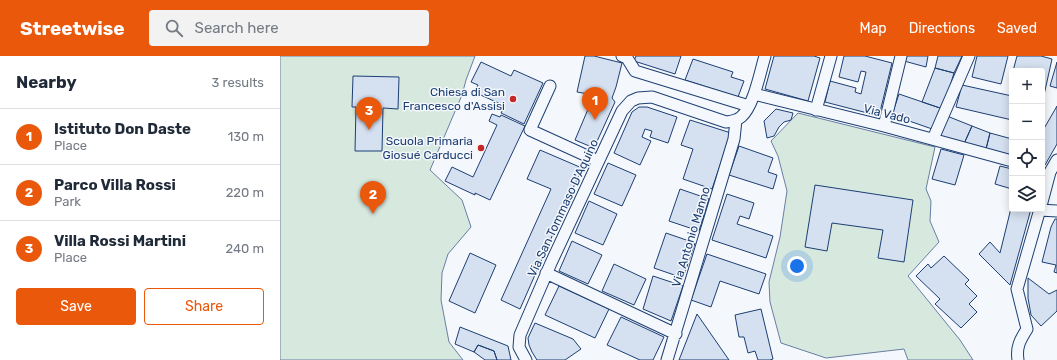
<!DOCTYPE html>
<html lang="en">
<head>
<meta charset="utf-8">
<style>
  body { margin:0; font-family:Rubik,sans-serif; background:#f2f2f3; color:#1f2937 }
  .controls { position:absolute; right:12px; top:12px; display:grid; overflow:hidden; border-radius:4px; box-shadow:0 2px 10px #0003 }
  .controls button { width:36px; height:36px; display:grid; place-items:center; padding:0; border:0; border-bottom:1px solid #e0e1e3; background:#fff; color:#1f2937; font:20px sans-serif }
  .you { position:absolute; left:517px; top:210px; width:14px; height:14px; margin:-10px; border:3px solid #fff; border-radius:50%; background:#1a73e8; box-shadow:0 0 0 6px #1a73e833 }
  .badge { display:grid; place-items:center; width:26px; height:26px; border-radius:50%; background:#ea580c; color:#fff; font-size:13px; font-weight:700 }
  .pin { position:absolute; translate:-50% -33px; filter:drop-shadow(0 1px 2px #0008) }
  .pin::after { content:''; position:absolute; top:21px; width:14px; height:12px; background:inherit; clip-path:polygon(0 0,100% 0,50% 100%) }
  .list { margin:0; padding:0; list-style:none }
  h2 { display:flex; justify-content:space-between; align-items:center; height:52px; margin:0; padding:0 16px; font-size:17px }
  h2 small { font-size:13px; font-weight:400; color:#747a83 }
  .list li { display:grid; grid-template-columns:26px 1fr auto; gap:12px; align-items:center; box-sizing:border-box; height:56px; padding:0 16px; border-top:1px solid #e0e1e3 }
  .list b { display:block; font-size:15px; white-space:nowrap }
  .list p { margin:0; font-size:13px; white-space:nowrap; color:#747a83 }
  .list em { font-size:13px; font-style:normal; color:#747a83 }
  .actions { display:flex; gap:8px; padding:12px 16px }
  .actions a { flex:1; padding:9px 0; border:1px solid #ea580c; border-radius:4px; text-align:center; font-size:14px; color:#ea580c }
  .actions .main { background:#ea580c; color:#fff }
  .icon { flex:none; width:22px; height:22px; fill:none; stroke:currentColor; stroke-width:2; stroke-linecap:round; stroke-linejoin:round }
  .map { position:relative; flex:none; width:777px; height:304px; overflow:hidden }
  header { display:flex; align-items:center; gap:24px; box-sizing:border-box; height:56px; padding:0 20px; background:#ea580c; color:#fff }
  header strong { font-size:19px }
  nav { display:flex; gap:22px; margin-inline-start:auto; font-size:14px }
  .search { width:280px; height:36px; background:#f2f2f3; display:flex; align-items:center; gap:10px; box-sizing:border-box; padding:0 14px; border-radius:4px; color:#747a83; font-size:15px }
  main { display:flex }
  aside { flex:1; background:#fff }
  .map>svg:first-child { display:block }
  .green { fill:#d7e8df; stroke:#687fa3 }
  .building { fill:#d5e0f0; stroke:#1d3f73 }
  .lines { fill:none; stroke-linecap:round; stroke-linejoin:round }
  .minor-casing { stroke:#1d3f73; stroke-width:13 }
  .minor { stroke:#f4f7fb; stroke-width:11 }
  .poi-dot { fill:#c62828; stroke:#f4f7fb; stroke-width:1.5 }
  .labels { text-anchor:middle; stroke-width:3; stroke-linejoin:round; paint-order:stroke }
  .poi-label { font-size:12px; fill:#1d3f73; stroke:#f4f7fb; text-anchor:end }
  .street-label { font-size:12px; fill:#1d3f73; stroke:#f4f7fb }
</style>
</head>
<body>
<header>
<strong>Streetwise</strong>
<div class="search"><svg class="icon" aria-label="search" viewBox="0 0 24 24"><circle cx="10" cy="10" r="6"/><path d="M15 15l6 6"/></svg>Search here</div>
<nav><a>Map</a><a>Directions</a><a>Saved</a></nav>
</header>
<main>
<aside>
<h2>Nearby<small>3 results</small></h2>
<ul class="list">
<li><span class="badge">1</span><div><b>Istituto Don Daste</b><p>Place</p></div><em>130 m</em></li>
<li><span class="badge">2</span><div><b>Parco Villa Rossi</b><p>Park</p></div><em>220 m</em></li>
<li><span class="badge">3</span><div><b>Villa Rossi Martini</b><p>Place</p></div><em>240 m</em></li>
</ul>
<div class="actions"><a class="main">Save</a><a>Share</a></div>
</aside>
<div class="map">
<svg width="777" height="304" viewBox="0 0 777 304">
  <rect width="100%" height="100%" fill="#f4f7fb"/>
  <path class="green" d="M0,0H195L186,24L182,39L150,114L182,144L191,171L168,198L162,217L161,244L169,286L183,304H0Z
    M518,57L655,91L646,133L651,145L650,165L659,186L628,220L680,284L693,304H628L624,293L546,302L501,287L490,246L489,226L500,181L507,135L498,100L491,85Z"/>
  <path class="building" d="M305,0H314L342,7L336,31L332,42L335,46L314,92L295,84L314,39L297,36Z
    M356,0H401L395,18L354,5Z
    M494,0H534L540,2L528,45L485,33Z
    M564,0H585L612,7L599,60L545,46L550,25L576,32L575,36L581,38L586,16L581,15L578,26L559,21Z
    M625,0H648L646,11L624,5Z
    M658,0H682L674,17L655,12Z
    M697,0H728L721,28L692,21Z
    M737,0H761L772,3L764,39L762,38V15H733Z
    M413,3L453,16L451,21L464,25L458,41L405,24Z
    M201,6L231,20L234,14L263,27L244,68L221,57L225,50L194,36L198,29L191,26Z
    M777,6V32L770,30Z
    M655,12L674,17L663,53L642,46Z
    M73,20L119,21L118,53L103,52L102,95H75L76,51H72Z
    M682,29L732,40V64L676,51Z
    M619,38L663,53L655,74L612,59Z
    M777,50V88L765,109L762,107V76Z
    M359,51H367L397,61L388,87L370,81L372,75L365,73L362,81L371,85L360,109L334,97L352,56Z
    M496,53L513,57L511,64L504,66L499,71L494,80L487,82L484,65Z
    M212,58L220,61L221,59L245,70L210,144L195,137V139L165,125L172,111L193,121L217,69L209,65Z
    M667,60L692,70L683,90L659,79Z
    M410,64L451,77L432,133L403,123L413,93L401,89Z
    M692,70L710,77L706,93L683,90Z
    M710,77L732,83V101L706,93Z
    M459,90L493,102L488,116L497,119L493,133L449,119Z
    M661,93L684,99L675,129L652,123Z
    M260,94L302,112L240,253L221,244L271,133L247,123Z
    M328,107L356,119L342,150L314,138Z
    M720,110L732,113V133L715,128Z
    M535,129L633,144L624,206L598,202L603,174L552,167L547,195L525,191Z
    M400,133L429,143L419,175L389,165Z
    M447,138L474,147L469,163L460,160L457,168L493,180L486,202L432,184Z
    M309,145L337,158L323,189L295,177Z
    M732,148V153H751L730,229L699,198L710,186L720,197Z
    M775,163H777V217L774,216L776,209L762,206L771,171Z
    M386,177L415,187L403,222L374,212Z
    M292,185L322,199L308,228L279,215Z
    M190,197L216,209L195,257L169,245Z
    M427,198L486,218L479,238L440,225L431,251L411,244Z
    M664,200L689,224L685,228L697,240L689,248L697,256L681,272L655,248L660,243L636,220L648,208L651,212Z
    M334,208L366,223L354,249L322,235Z
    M373,220L403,230L391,265L363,253Z
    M748,222L769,238L777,234V255L761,270L751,259L748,242Z
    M279,230L329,253L315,282L265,259Z
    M481,253L493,303L490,304H478L475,295L468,297L464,281H459L455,259Z
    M417,258L449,304H399Z
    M341,261L384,281L373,304H360L327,289Z
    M255,267L293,283L301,293L285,304H257L252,296L249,289L248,282Z
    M180,271L228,290L231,304H217L214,295L198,289L194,296L175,288Z
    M198,289L214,295L217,304H205L194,296Z"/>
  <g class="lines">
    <g class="minor-casing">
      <path id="minor" d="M342,0L347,2L355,15L469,50
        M270,30L250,74L318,105
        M474,38L604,70L732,105
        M536,54L551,0
        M604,70L621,0
        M653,83L689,0
        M762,146L770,116L777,104
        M760,154L777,155
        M266,217L396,278
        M246,304L239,291L240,279L271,207L342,55L351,45L358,42L372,41L446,66C452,65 456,65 461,61C474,50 480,16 485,0
        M387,304L454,83L456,64
        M738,304C736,291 740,284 747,273L737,233L760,153"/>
    </g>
    <use href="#minor" class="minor"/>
  </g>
  <g class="poi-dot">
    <circle cx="233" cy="43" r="4"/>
    <circle cx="201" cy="92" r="4"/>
  </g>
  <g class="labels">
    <g class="poi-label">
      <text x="225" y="40">Chiesa di San<tspan x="225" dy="14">Francesco d'Assisi</tspan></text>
      <text x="193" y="89">Scuola Primaria<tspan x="193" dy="14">Giosué Carducci</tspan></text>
    </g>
    <g class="street-label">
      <text transform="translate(607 58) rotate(14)" y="4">Via Vado</text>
      <text transform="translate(283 152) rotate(-65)" y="4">Via San Tommaso D'Aquino</text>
      <text transform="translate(411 181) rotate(-73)" y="4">Via Antonio Manno</text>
    </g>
  </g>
</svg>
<div class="controls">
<button>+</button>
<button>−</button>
<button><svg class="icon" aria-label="locate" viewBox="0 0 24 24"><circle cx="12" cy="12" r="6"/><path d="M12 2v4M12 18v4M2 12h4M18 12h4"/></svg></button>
<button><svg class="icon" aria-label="layers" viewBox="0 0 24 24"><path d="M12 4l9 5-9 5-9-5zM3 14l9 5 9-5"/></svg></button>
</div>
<div class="you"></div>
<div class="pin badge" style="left:315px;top:64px">1</div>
<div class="pin badge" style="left:93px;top:158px">2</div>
<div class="pin badge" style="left:89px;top:74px">3</div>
</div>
</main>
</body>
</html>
